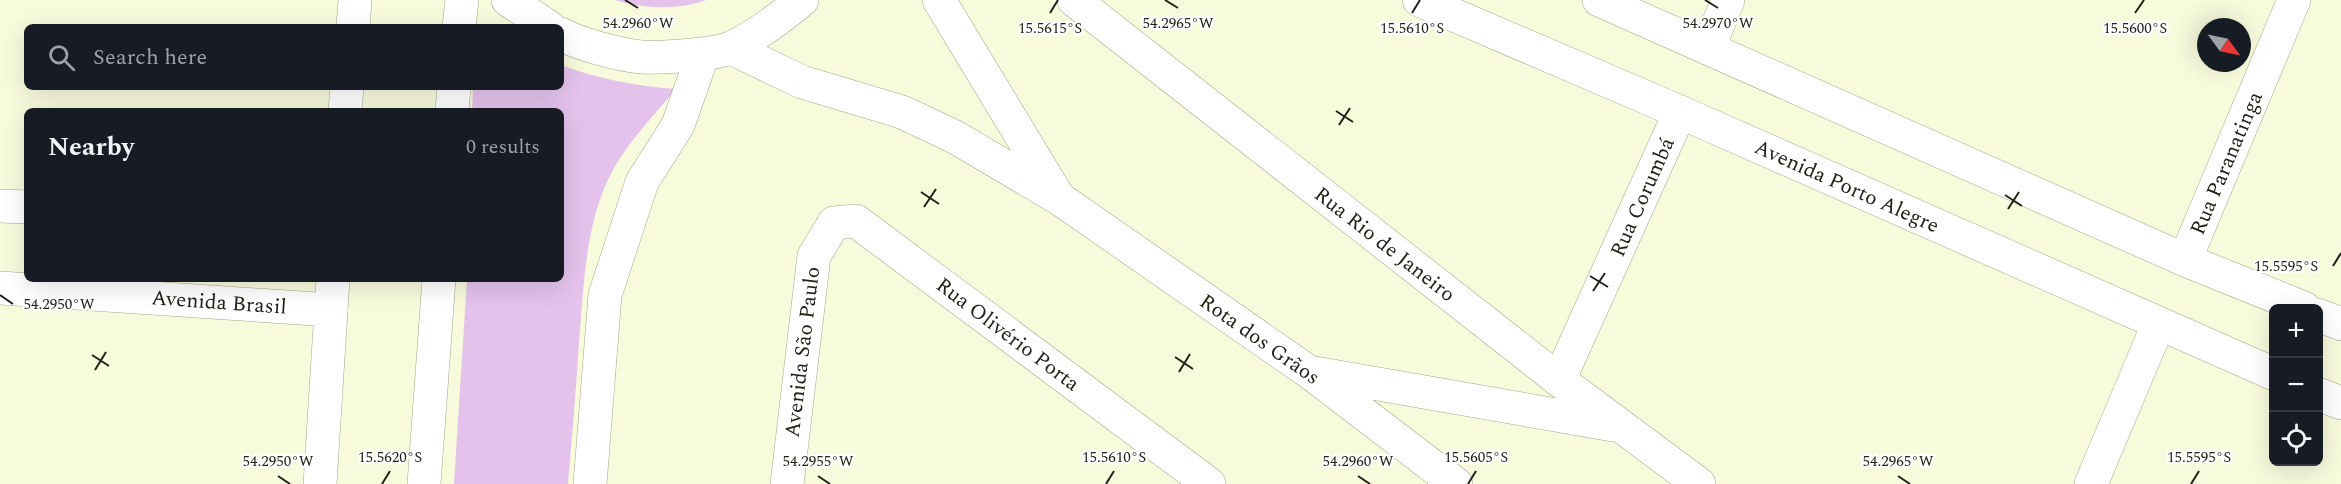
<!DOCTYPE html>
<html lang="en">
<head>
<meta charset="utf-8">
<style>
  body { margin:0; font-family:Spectral,serif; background:#20242c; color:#f1f3f6 }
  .controls { position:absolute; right:18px; bottom:18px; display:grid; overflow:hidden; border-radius:9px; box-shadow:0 6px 24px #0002 }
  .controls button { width:54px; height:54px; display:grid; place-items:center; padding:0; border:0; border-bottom:2px solid #363941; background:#171b24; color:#f1f3f6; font:30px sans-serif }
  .compass { position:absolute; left:2197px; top:18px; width:54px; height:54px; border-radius:50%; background:#171b24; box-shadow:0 6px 24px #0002; rotate:123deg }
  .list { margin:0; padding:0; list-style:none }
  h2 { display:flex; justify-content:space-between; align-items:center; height:78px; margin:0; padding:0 24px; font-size:26px }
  h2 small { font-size:20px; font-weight:400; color:#9ea1a6 }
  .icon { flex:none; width:33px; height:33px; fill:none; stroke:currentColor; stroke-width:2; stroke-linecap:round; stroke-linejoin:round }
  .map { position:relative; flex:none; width:2341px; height:484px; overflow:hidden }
  .search { position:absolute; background:#171b24; box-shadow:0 6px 24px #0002; left:24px; top:24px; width:540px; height:66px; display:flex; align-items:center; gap:15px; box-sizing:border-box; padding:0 21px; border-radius:9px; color:#9ea1a6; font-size:22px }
  .panel { position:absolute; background:#171b24; box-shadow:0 6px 24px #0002; left:24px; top:108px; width:540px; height:174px; border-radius:9px }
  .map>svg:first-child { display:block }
  .green { fill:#e4c2ec }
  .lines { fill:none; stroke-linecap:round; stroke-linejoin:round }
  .street-casing { stroke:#a4a78a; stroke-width:34 }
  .secondary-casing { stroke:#a4a78a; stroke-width:34 }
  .highway-casing { stroke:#a4a78a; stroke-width:34 }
  .street { stroke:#fff; stroke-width:33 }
  .secondary { stroke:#fff; stroke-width:33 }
  .highway { stroke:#fff; stroke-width:33 }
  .ticks { fill:none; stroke:#222318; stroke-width:2 }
  .labels { text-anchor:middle; stroke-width:4.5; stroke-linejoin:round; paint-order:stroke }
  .street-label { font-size:21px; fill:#222318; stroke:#fff }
  .ticks-label { font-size:15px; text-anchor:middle; fill:#222318; stroke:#fff; stroke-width:4.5; stroke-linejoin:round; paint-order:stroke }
</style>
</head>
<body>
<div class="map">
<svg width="2341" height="484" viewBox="0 0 2341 484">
  <rect width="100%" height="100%" fill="#f7fadb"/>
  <path class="green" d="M615,0H706C678,10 643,9 615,0Z
    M561,65C599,79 636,86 676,89C654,115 631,139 614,168C585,219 584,285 579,342C576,390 572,437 568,484H454L467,279H561V111H472L473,87H561Z"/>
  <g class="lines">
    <g class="street-casing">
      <path id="street" d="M1709,47L1728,0
        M0,206L27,207
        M2185,260L2294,0
        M0,288L331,310
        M1559,380L1680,112
        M2091,484L2158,325"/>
    </g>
    <g class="secondary-casing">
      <path id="secondary" d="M939,0L1057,195
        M1074,0L1559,380L1699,484
        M1419,0L1680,112L2274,374
        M1599,0L2185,260L2304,308
        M353,27L355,0
        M731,48L802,82L902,112L955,137L1060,199L1309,372L1456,484
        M345,111L347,87
        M2318,315L2341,324
        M1315,373L1613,425
        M2318,394L2341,403
        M320,484L333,279
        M787,484L814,256L834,223L856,221L1209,484"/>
    </g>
    <g class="highway-casing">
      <path id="highway" d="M508,0L549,27
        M459,27L462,0
        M561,34C578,44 620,55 641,57C661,58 715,55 733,47C758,35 780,18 802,0
        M452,111L454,87
        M424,484L439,279
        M590,484L605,295L642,182L678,125L703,54"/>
    </g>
    <use href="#street" class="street"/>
    <use href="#secondary" class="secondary"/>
    <use href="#highway" class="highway"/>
  </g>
  <path class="ticks" d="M625,0L638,8M1165,0L1178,8M1705,0L1718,8M1050,13L1058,0M1412,13L1420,0M2135,13L2144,0M1336,111L1353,122M1339,125L1350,108M921,192L939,204M2005,195L2022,206M924,207L936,189M2008,209L2019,192M2333,266L2341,253M1590,276L1608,287M1593,291L1605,273M0,295L13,304M92,355L109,366M1175,357L1193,369M95,370L106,352M1179,372L1190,354M278,476L290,484M818,476L830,484M1358,476L1370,484M1898,476L1910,484M382,484L390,471M1106,484L1114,471M1468,484L1476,471M2191,484L2199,471"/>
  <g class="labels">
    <g class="street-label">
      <text transform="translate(2226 163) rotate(-67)" y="7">Rua Paranatinga</text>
      <text transform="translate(1847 186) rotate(24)" y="7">Avenida Porto Alegre</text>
      <text transform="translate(1642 197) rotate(-66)" y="7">Rua Corumbá</text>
      <text transform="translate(1385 244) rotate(38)" y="7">Rua Rio de Janeiro</text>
      <text transform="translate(219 302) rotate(4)" y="7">Avenida Brasil</text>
      <text transform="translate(1008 334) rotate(37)" y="7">Rua Olivério Porta</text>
      <text transform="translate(1260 339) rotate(35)" y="7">Rota dos Grãos</text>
      <text transform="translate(802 352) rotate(-83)" y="7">Avenida São Paulo</text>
    </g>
  </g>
  <g class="ticks-label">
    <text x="1178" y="28">54.2965°W</text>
    <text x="1718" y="28">54.2970°W</text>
    <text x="638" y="28">54.2960°W</text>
    <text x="1050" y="33">15.5615°S</text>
    <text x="1412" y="33">15.5610°S</text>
    <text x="2135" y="33">15.5600°S</text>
    <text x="2286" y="271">15.5595°S</text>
    <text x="59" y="309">54.2950°W</text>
    <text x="390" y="462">15.5620°S</text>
    <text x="1114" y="462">15.5610°S</text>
    <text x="1476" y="462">15.5605°S</text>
    <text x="2199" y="462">15.5595°S</text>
    <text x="278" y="466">54.2950°W</text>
    <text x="818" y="466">54.2955°W</text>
    <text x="1358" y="466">54.2960°W</text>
    <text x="1898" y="466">54.2965°W</text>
  </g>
</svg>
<div class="controls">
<button>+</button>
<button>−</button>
<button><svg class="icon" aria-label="locate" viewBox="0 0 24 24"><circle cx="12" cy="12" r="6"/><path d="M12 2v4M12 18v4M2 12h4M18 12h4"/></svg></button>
</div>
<svg class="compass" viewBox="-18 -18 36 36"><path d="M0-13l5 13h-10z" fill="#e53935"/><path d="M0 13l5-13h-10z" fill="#9ea1a6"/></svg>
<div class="search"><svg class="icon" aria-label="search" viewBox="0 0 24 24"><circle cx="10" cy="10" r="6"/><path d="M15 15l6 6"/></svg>Search here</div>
<section class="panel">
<h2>Nearby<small>0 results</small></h2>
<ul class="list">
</ul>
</section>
</div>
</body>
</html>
